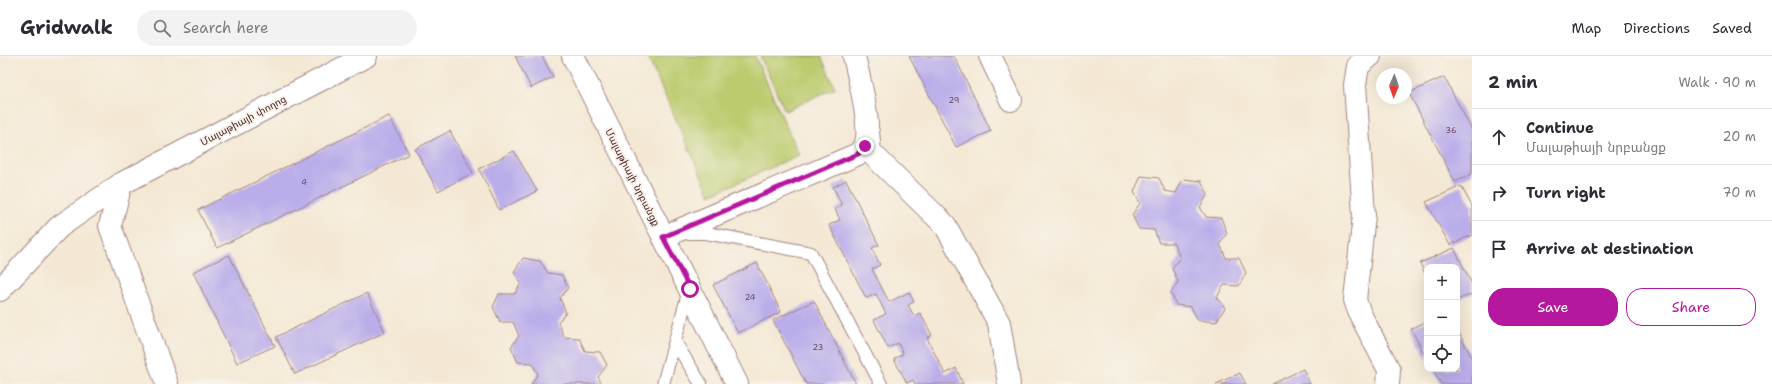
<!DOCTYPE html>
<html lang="en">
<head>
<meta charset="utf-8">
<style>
  body { margin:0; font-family:"Shantell Sans","Noto Sans Armenian",sans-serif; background:#f2f2f3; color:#2b2b33 }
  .controls { position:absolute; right:12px; bottom:12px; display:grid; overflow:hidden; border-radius:8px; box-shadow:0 4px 16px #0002 }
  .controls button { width:36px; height:36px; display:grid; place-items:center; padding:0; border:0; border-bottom:1px solid #e1e1e2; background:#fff; color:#2b2b33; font:20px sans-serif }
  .compass { position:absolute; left:1376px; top:12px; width:36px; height:36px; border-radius:50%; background:#fff; box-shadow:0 4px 16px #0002; rotate:182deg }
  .stop { position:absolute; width:12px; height:12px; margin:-9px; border:3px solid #b5179e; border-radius:50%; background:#fff }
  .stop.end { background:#b5179e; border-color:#fff; box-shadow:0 1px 4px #0008 }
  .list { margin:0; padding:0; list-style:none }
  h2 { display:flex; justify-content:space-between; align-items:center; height:52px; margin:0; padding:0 16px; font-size:17px }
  h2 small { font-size:13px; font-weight:400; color:#7c7c81 }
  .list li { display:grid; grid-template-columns:26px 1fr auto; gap:12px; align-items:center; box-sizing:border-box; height:56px; padding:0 16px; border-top:1px solid #e1e1e2 }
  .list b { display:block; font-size:15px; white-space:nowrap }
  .list p { margin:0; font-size:13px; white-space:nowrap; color:#7c7c81 }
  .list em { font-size:13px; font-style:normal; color:#7c7c81 }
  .actions { display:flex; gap:8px; padding:12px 16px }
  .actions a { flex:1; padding:9px 0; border:1px solid #b5179e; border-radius:16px; text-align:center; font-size:14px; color:#b5179e }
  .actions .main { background:#b5179e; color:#fff }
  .icon { flex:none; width:22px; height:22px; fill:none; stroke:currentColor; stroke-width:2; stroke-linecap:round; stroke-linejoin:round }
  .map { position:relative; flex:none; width:1472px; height:328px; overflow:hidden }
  header { display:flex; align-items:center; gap:24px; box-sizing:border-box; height:56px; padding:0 20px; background:#fff; border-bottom:1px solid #e1e1e2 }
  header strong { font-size:19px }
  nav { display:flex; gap:22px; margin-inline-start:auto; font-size:14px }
  .search { width:280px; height:36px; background:#f2f2f3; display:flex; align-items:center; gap:10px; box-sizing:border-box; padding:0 14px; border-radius:22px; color:#7c7c81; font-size:15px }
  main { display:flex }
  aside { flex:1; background:#fff }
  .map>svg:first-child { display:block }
  .green { fill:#bbcb6d; stroke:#82754c }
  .building { fill:#baadea }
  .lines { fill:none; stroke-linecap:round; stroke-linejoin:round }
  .lane-casing { stroke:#9f8480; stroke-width:14 }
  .street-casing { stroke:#9f8480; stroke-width:24 }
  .secondary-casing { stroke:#9f8480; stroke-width:24 }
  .lane { stroke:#fff; stroke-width:12 }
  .street { stroke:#fff; stroke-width:22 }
  .secondary { stroke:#fff; stroke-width:22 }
  .route { stroke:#b5179e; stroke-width:5 }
  .labels { text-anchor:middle; stroke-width:4; stroke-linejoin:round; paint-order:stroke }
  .number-label { font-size:8px; fill:#66425b }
  .street-label { font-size:10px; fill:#4a1f2b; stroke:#f7f3e8 }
</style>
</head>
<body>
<header>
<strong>Gridwalk</strong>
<div class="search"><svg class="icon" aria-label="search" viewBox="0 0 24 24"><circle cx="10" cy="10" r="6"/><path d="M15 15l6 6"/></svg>Search here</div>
<nav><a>Map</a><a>Directions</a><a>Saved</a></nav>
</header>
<main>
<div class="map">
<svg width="1472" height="328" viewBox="0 0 1472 328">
  <rect width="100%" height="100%" fill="#f7f3e8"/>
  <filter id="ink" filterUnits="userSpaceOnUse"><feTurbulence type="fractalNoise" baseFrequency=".025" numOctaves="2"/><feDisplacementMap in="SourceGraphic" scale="8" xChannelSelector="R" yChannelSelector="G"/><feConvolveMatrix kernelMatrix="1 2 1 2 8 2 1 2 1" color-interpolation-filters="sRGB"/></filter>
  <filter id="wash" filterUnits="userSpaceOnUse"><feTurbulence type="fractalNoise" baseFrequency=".012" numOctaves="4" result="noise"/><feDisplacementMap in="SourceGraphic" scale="16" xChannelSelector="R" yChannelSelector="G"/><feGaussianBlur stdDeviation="0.9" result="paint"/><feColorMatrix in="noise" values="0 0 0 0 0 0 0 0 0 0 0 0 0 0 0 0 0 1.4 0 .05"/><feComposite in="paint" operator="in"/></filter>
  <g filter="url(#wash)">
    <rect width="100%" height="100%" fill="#f4e8d4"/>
    <path class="green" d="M647,0H755L799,99L710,139Z
      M760,0H821L835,32L785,55Z"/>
    <g id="blocks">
      <path class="building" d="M515,0H542L553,21L531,32Z
        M909,0H954L991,75L956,91Z
        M1444,21L1472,74V118L1455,126L1409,37Z
        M389,60L409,98L217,192L198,154Z
        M450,75L473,117L438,135L415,93Z
        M514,95L537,135L499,154L479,113Z
        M1141,120L1159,122L1165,135L1176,137L1183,123L1201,125L1208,138L1200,151L1206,161L1221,162L1227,177L1220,188L1226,202H1239L1246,217L1239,230L1224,229L1217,241L1225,252L1216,266L1198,264L1191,251L1176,249L1171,237L1178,226L1172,212L1180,202L1174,187H1159L1154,174L1139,173L1132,159L1140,147L1134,136Z
        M846,124L879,189L872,192L880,209L872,213L889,246L909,236L914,246L908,249L914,260L920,257L932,279L927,282L945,318L956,312L963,328H915L913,324L907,327L894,303L903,298L898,287L888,292L874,264L886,258L876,238L866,242L829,169L840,164L835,153L842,149L833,131Z
        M1461,130L1472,150V179L1450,189L1426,146Z
        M1454,192L1472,228V238L1457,244V211H1427V222L1420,207Z
        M229,199L275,290L237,307L193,216Z
        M523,202L540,205L548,217L562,219L568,232L560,242L566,257L558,266L564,281L579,282L585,295L600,296L607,309L598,321L602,328H531L538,318L532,307L518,306L511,291L519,280L513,266H500L493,251L499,238H515L521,227L514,216Z
        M757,207L781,256L738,277L713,229Z
        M367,237L385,276L295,318L276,281Z
        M814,245L856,328H806L773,264Z
        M1427,265V303L1411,273Z
        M1457,273L1472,302V328H1441L1433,313H1457Z
        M1303,313L1310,328H1272Z
        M1240,317L1246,328H1216Z"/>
    </g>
  </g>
  <g filter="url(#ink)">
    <use href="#blocks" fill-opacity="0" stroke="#9f8480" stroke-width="1"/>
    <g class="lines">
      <g class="lane-casing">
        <path id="lane" d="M684,177H706L811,197L881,328
          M675,286L701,328
          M663,328L689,234"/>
      </g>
      <g class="street-casing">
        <path id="street" d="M573,0L737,328
          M990,0L1011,44
          M1370,0L1358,10L1355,29L1364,159L1355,244L1360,258L1389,314L1388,328
          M868,76L870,96L945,169L999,267L1009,328
          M121,128L110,170L167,328
          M663,181L858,98C860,96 862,93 864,91C874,75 858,19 854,0
          M0,234L59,171L121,128"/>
      </g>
      <g class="secondary-casing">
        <path id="secondary" d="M121,128L366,0"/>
      </g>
      <use href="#lane" class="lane"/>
      <use href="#street" class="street"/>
      <use href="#secondary" class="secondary"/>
    </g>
  </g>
  <g class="lines" filter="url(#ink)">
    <path class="route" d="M690,233L663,181L858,98L865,90"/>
  </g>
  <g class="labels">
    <g class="number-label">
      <text x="954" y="47">29</text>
      <text x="1451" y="77">36</text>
      <text x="304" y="129">4</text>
      <text x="750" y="244">24</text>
      <text x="818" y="294">23</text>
    </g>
    <g class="street-label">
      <text transform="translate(243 64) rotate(-28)" y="4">Մալաթիայի փողոց</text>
      <text transform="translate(633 121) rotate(63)" y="4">Մալաթիայի նրբանցք</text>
    </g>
  </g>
</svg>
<div class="controls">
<button>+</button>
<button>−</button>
<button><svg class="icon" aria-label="locate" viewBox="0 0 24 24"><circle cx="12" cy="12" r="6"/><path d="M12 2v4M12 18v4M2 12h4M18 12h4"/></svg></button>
</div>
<svg class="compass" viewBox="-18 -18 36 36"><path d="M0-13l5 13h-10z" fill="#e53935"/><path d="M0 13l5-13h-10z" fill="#7c7c81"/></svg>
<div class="stop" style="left:690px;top:233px"></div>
<div class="stop end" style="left:865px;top:90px"></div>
</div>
<aside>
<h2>2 min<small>Walk · 90 m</small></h2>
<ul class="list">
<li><svg class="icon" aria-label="ahead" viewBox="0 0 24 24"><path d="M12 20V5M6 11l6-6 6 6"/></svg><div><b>Continue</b><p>Մալաթիայի նրբանցք</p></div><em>20 m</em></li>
<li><svg class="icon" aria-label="right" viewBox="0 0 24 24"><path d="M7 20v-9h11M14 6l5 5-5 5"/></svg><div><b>Turn right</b></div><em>70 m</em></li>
<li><svg class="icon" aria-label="arrive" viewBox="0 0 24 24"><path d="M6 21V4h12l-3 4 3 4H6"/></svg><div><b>Arrive at destination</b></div></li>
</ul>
<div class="actions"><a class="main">Save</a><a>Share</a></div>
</aside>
</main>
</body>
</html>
